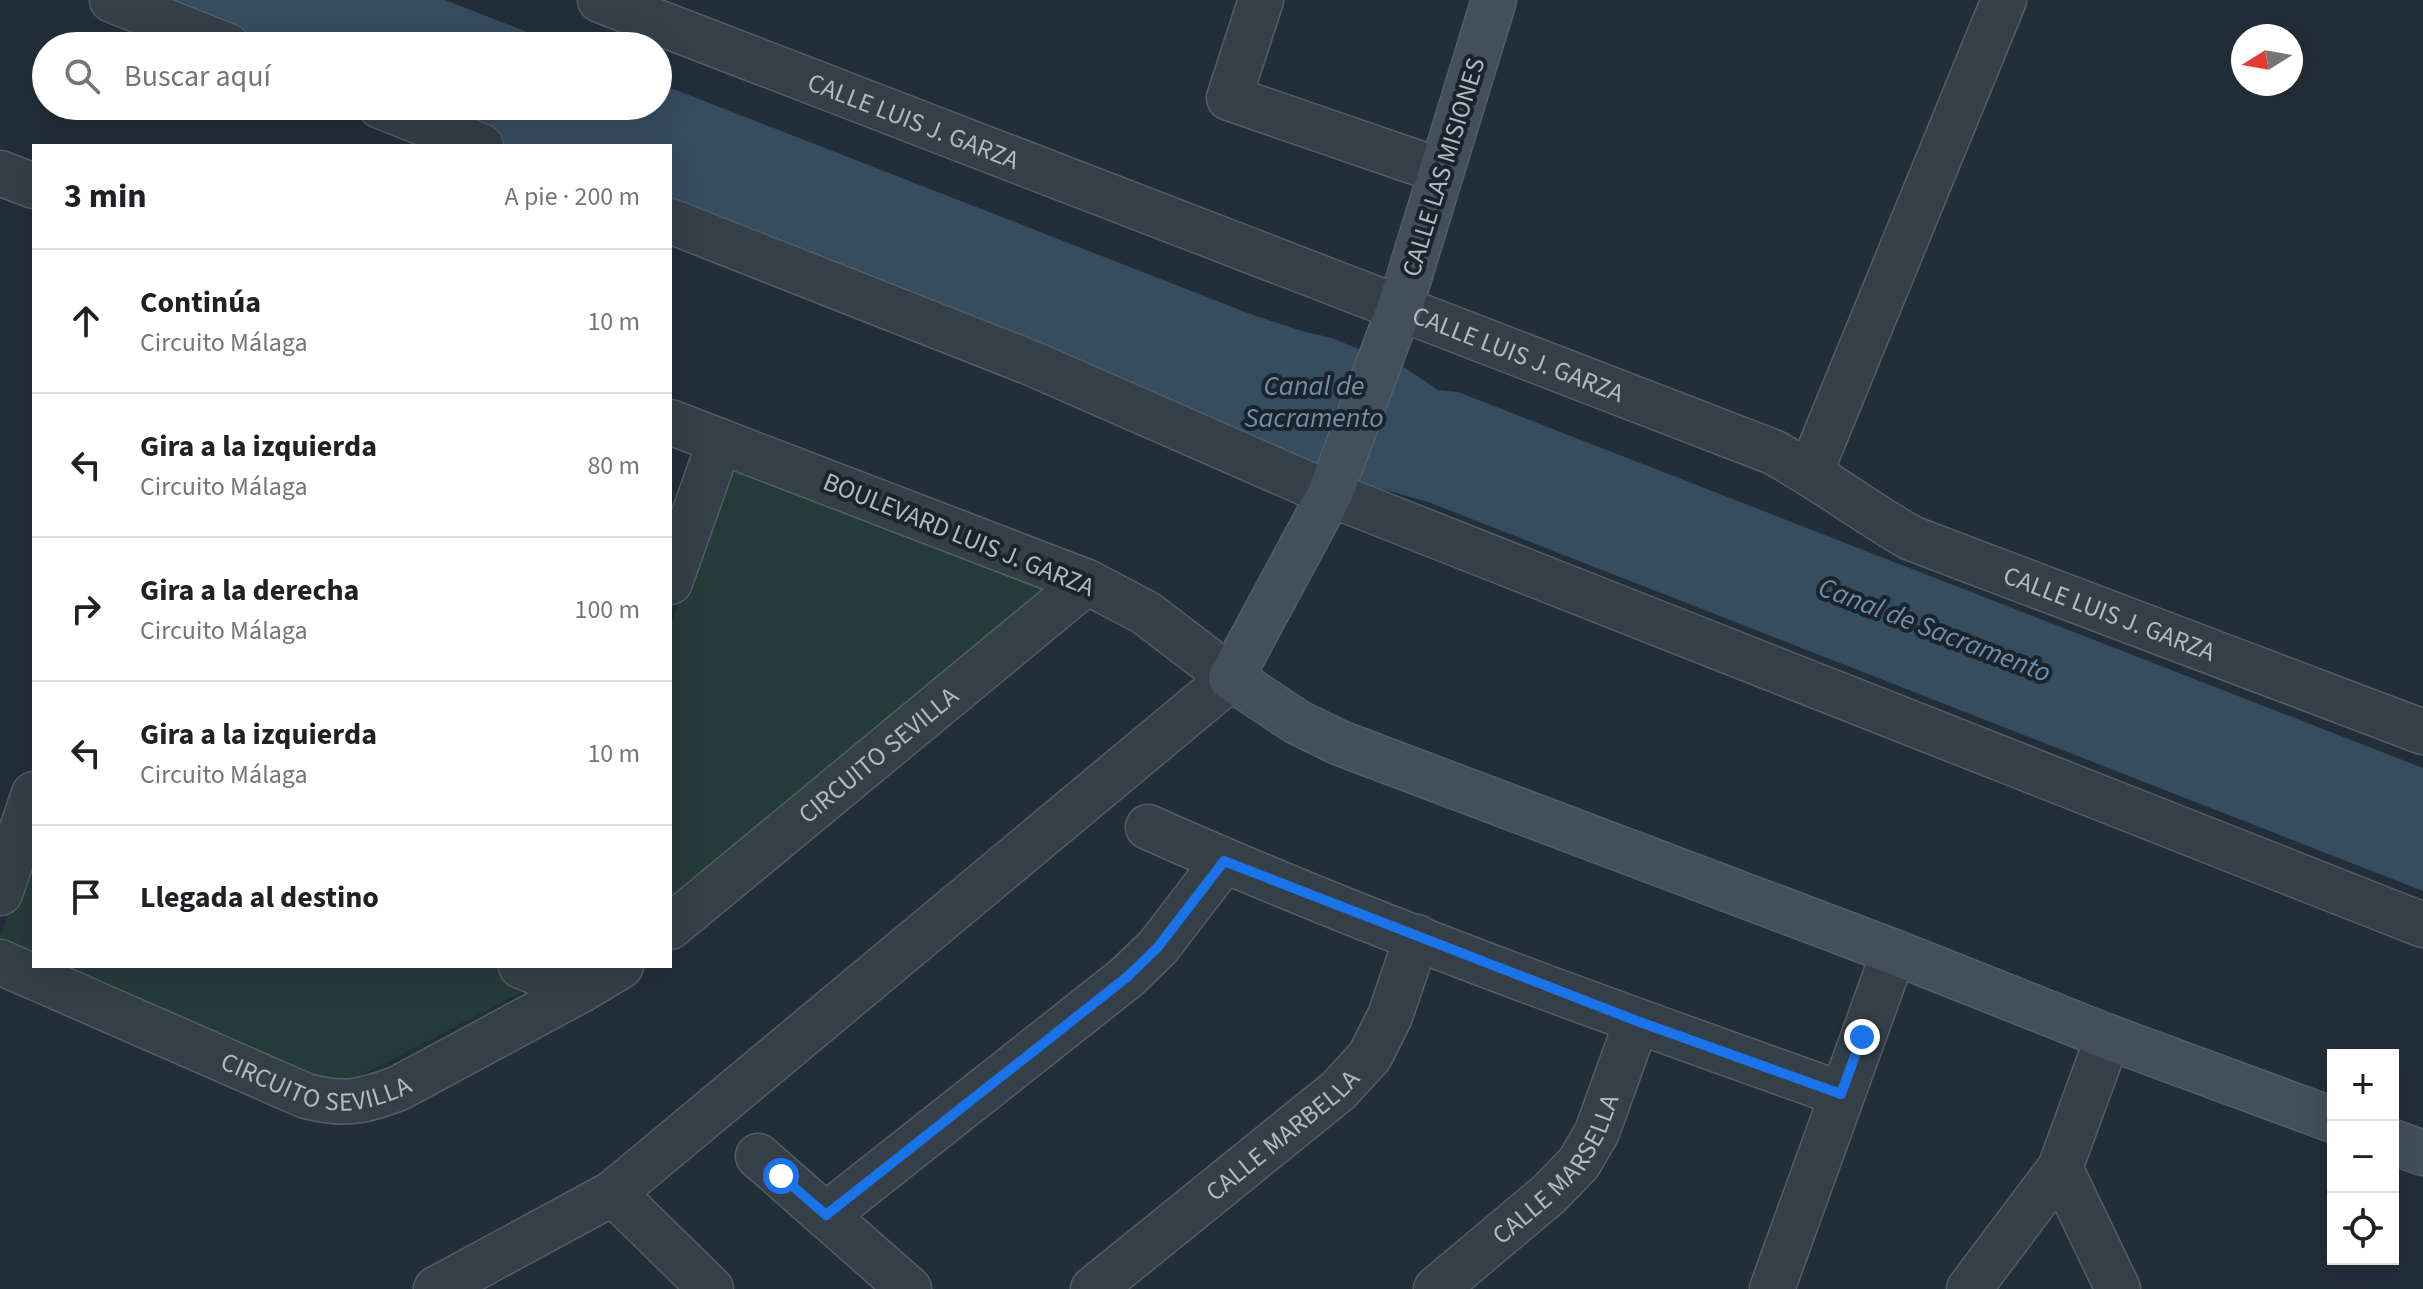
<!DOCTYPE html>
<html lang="es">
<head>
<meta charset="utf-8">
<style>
  body { margin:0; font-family:"Source Sans 3",sans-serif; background:#f2f2f2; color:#202124 }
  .controls { position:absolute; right:24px; bottom:24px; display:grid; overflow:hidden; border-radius:0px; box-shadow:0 8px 32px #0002 }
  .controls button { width:72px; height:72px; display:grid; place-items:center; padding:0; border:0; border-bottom:2px solid #e0e0e0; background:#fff; color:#202124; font:40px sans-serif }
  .compass { position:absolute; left:2231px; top:24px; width:72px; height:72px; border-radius:50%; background:#fff; box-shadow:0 8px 32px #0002; rotate:259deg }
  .stop { position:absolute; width:24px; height:24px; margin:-18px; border:6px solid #1a73e8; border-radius:50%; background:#fff }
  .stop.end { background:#1a73e8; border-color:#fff; box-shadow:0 2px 8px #0008 }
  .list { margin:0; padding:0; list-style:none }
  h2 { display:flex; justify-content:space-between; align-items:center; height:104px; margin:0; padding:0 32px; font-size:34px }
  h2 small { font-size:26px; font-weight:400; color:#757577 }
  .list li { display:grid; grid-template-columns:52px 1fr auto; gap:24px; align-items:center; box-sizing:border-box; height:144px; padding:0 32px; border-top:2px solid #e0e0e0 }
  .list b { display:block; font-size:30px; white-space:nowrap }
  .list p { margin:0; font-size:26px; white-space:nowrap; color:#757577 }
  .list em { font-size:26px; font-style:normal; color:#757577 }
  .icon { flex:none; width:44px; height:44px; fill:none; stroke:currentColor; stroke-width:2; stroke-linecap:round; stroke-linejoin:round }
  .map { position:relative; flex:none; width:2423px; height:1289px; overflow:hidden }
  .search { position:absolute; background:#fff; box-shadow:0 8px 32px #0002; left:32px; top:32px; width:640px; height:88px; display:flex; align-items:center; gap:20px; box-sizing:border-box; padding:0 28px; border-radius:44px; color:#757577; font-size:30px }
  .panel { position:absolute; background:#fff; box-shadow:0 8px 32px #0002; left:32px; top:144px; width:640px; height:824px; border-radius:0px }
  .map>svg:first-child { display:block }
  .green { fill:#253b3a }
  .water { fill:#364c5f }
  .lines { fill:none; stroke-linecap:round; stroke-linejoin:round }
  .street-casing { stroke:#535d66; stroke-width:47 }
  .secondary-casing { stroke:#535d66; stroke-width:47 }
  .street { stroke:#353f48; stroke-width:44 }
  .secondary { stroke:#434f5b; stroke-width:44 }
  .route { stroke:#1a73e8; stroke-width:10 }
  .labels { text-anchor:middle; stroke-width:8; stroke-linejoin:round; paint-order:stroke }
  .street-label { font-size:26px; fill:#b0bac5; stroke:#1b242d }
  .water-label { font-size:28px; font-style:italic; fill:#718fa8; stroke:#1b242d }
</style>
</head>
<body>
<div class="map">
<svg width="2423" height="1289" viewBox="0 0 2423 1289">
  <rect width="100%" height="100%" fill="#222e38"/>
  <path class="green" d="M726,467L1066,584L670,901V627Z
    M34,838V964L0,949V937Z
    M40,966H491L536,985L333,1090Z"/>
  <path class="water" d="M141,0H445L563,46H257Z
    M658,83L1253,315L1302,331L1332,338L1407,369L1438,390L1458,392L2423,768V891L1428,502L1288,462L670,211V146H508L407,106H658Z"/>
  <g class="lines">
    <g class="street-casing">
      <g id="street">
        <path d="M112,0L228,46"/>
        <path id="s1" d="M600,0L1773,452C1821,478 1864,511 1911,538L2423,732"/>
        <path d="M1261,0L1229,98L1441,171"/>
        <path d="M380,106L481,146"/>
        <path d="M0,173L34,186"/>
        <path d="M670,221L1031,363L1330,494L2423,925"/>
        <path d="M1810,473L2004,0"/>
        <path d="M670,582L720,441"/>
        <path d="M1148,827C1374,928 1608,1011 1841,1094"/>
        <path d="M0,893L34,794"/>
        <path id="s2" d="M670,927L1087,582"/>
        <path id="s3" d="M0,962L306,1096C344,1106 363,1102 399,1088L581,990L621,966"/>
        <path d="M521,966L581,990"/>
        <path d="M758,1156L909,1289"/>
        <path d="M2060,1168L2118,1289"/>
        <path d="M613,1193L711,1289"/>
        <path d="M826,1215L1127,977L1158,947L1224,861"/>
        <path d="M436,1289L613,1193L1231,678L1146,613L1087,582L670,422"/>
        <path id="s4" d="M1093,1289L1339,1090L1370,1056L1390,1016L1417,937"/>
        <path id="s5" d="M1436,1289L1549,1194L1579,1163L1597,1132L1637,1021"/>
        <path d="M1772,1289L1894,952"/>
        <path d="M1969,1289L2060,1168L2108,1037"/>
      </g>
    </g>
    <g class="secondary-casing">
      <path id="secondary" d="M1494,0L1400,307L1330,494L1231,678L1297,722L1340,743L1894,952L2108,1037L2333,1120
        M2393,1142L2423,1153"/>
    </g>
    <use href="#street" class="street"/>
    <use href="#secondary" class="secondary"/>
  </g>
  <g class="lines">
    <path class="route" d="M781,1176L826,1215L1127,977L1158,947L1224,861L1637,1021L1841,1094L1862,1037"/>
  </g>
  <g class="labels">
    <g class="street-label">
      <text dy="9" stroke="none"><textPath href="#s1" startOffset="336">CALLE LUIS J. GARZA</textPath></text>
      <text transform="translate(1443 167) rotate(-73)" y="9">CALLE LAS MISIONES</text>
      <text dy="9" stroke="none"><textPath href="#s1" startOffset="984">CALLE LUIS J. GARZA</textPath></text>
      <text transform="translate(959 534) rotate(22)" y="9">BOULEVARD LUIS J. GARZA</text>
      <text dy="9" stroke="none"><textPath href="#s1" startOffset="1632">CALLE LUIS J. GARZA</textPath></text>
      <text dy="9" stroke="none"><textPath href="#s2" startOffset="270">CIRCUITO SEVILLA</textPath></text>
      <text dy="9" stroke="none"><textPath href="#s3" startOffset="342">CIRCUITO SEVILLA</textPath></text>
      <text dy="9" stroke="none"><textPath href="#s4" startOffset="244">CALLE MARBELLA</textPath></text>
      <text dy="9" stroke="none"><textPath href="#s5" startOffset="172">CALLE MARSELLA</textPath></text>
    </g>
    <g class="water-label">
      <text x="1314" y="395">Canal de<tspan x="1314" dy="32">Sacramento</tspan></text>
      <text transform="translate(1935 629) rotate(21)" y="10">Canal de Sacramento</text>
    </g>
  </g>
</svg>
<div class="controls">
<button>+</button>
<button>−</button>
<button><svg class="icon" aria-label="locate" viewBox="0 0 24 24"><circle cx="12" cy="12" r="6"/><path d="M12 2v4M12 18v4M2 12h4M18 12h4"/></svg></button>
</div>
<svg class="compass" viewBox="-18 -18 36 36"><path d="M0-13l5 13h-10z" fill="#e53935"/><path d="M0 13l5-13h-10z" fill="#757577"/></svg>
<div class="stop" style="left:781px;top:1176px"></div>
<div class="stop end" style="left:1862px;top:1037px"></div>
<div class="search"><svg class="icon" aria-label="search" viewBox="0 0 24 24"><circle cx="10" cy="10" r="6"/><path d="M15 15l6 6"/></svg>Buscar aquí</div>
<section class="panel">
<h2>3 min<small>A pie · 200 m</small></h2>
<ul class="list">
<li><svg class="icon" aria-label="ahead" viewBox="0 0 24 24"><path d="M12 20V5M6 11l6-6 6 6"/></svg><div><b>Continúa</b><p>Circuito Málaga</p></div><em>10 m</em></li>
<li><svg class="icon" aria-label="left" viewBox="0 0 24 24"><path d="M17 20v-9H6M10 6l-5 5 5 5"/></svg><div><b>Gira a la izquierda</b><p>Circuito Málaga</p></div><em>80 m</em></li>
<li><svg class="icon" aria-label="right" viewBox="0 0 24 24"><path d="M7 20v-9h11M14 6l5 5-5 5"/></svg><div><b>Gira a la derecha</b><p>Circuito Málaga</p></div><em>100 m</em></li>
<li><svg class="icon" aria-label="left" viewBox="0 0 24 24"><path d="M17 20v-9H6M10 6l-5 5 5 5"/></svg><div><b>Gira a la izquierda</b><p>Circuito Málaga</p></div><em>10 m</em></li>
<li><svg class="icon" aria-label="arrive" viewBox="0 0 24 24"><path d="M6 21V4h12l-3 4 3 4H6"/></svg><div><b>Llegada al destino</b></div></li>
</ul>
</section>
</div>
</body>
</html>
